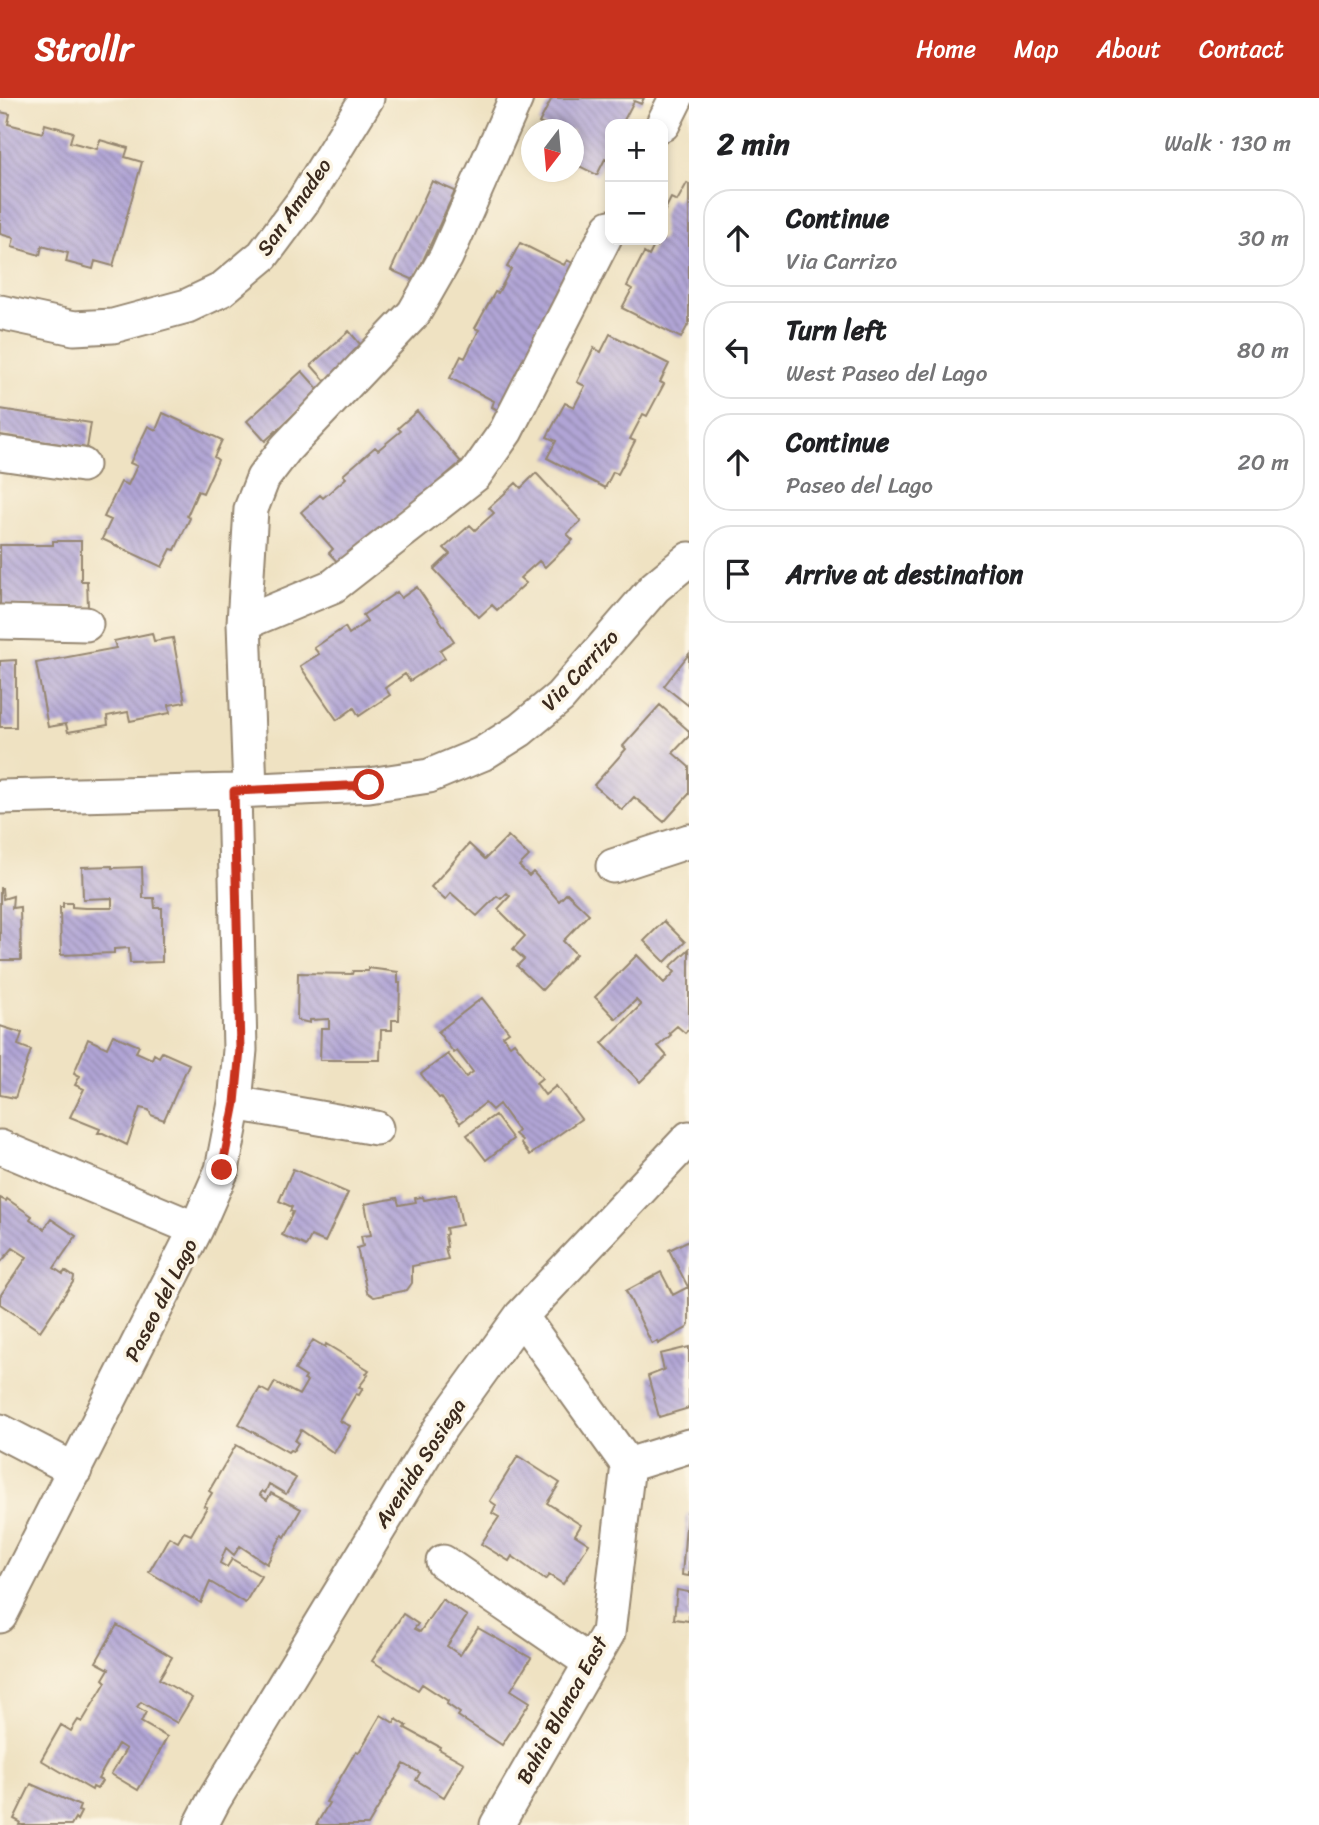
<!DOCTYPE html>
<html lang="en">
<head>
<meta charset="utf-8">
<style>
  body { margin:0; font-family:Sriracha,sans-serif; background:#f2f2f2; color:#202124 }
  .controls { position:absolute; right:21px; top:21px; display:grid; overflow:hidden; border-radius:14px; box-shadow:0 4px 10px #0003 }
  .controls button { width:63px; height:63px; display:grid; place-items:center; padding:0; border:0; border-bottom:2px solid #e0e0e0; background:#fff; color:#202124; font:35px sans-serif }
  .compass { position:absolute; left:521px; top:21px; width:63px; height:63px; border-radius:50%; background:#fff; box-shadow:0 4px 10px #0003; rotate:196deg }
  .stop { position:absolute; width:21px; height:21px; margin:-16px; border:5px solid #c8321e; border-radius:50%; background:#fff }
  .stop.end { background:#c8321e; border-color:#fff; box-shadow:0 2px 7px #0008 }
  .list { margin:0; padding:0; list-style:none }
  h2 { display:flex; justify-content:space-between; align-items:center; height:91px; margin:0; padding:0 28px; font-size:30px }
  h2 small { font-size:23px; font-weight:400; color:#757577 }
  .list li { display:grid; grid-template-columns:46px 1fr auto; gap:21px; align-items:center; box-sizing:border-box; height:98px; margin:0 14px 14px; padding:0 14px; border:2px solid #e0e0e0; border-radius:28px }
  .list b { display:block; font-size:26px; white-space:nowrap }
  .list p { margin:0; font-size:23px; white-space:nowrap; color:#757577 }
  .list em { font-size:23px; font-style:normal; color:#757577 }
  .icon { flex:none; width:38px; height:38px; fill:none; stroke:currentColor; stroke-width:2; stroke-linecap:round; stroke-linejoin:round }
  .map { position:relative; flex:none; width:689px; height:1727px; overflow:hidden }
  header { display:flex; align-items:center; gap:42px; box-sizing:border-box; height:98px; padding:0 35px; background:#c8321e; color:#fff }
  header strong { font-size:33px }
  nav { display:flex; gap:38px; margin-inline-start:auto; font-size:24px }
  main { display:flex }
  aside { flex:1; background:#fff }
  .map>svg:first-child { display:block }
  .building { fill:url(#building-back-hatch) }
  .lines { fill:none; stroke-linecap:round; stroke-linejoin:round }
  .minor-casing { stroke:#958670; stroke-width:37 }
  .minor { stroke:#fff; stroke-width:33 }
  .route { stroke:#c8321e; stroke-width:9 }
  .labels { text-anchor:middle; stroke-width:7; stroke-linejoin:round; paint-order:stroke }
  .street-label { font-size:21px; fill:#3b2a1e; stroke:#fcf5e5 }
</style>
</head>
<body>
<header>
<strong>Strollr</strong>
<nav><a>Home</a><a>Map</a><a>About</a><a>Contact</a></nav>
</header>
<main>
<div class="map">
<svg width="689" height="1727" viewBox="0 0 689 1727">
  <defs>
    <pattern id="building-back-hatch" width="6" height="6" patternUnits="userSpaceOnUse" patternTransform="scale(1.75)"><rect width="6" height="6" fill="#b1a5d6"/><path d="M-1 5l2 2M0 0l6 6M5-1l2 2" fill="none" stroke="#9187ad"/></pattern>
  </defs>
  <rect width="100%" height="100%" fill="#fcf5e5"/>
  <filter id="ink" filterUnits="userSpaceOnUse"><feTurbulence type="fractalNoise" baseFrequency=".0143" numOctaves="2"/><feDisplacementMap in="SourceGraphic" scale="14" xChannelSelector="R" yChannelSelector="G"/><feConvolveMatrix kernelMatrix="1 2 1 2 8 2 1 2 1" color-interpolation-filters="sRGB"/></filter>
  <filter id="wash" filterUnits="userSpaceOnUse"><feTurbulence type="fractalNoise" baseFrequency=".00686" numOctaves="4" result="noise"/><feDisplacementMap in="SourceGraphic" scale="28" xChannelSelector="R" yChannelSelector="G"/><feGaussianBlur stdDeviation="1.57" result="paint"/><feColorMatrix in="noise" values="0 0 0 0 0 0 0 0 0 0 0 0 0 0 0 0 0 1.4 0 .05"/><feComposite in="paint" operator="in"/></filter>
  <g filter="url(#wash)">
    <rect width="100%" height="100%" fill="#efe2c2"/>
    <g id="blocks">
      <path class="building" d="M552,0H644L641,6L634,3L623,24L627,26H610V64L605,61L597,77L573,65V32H546L547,29L539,25Z
        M0,14L10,16L8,26L43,35L45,26L73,34L70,44L97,51L100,42L128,50L125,59L142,64L113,168L95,163L93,171L66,164L68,155L42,148L40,157L12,149L14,140L0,136Z
        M432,83L455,93L414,182L391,172Z
        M687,85L689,86V225L681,240L622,210L632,191L627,188L644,155L649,158L657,142H663V116L671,100L677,103Z
        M520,145L564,167L567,162L583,171L507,317L492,309L494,303L450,280L461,258L465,260L479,232L475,230L495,194L498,195L511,171L507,169Z
        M349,233L365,252L328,286L311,267Z
        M610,236L669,266L660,284L664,286L647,318L643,316L630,341L635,343L618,376L613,374L605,390L547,360L556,343L547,339L565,305L574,309L585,288L577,284L594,250L601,254Z
        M302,273L320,293L265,343L247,323Z
        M0,311L91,325L87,350L0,337Z
        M417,313L461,364L341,468L329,455L333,451L301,414L320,397L323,400L346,380L343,377L375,349L378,352L401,333L398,330Z
        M163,315L222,342L214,359L218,362L203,395L198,393L187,418L190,420L175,452L171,451L162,469L102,441L111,422L104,419L121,384L128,387L137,368L130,365L148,328L156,332Z
        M536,375L581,423L567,436L573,442L545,469L539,463L520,480L526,485L497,512L492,507L479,519L434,471L450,456L444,450L470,427L475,432L494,415L489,410L516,385L521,390Z
        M53,443H81V483H87L88,509L0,510V447H53Z
        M417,489L454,543L440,552L445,560L410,583L405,576L385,590L390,597L359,618L354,610L337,622L300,568L319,556L314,550L345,529L349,536L367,523L363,517L397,494L401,500Z
        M152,535L154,543L173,540L185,604L169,607L170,615L130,623L128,614L107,618L108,627L68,634L66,626L48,629L36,565L116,550L114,543Z
        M689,556V608L664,588Z
        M16,562V629H0V563Z
        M660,607L689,633V638L673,655L689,669V696L664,724L634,699L622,712L594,687L626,651L623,648Z
        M508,738L529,758L519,768L529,778L533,774L559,803L567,795L589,816L563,843L576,856L542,892L517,868L524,861L513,851L525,838L498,811L510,798L507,795L501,801L497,798L477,818L451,795L445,802L431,789L469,746L485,761Z
        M112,768V770L142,769L143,800H154L155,810H162V864L130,865L129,850L114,851V855L61,857L60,809H63V805H72V809L85,810H112V800L83,801L82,769Z
        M0,790H2L3,801L13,798L12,810L20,809L21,862H0Z
        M664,823L685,844L665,864L644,843Z
        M689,851V931L685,935L677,928L669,935L671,937L658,948L667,958L640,984L602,945L641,907L636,902L616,921L595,899L637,857L664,885L675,874L670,869Z
        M368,870L398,874V885H400L399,922H392V932H381L380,962H320L321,930H329V921L310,922V925L297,922L298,875L352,876L353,873H368Z
        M482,900L509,934L503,938L510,947L514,944L542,980L536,985L545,997L556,988L581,1021L530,1057L521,1046L522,1042L515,1036L518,1033L499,1006L492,1012L485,1005L460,1025L441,999L439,1000L421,976L448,956L466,979L473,974L457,953L454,955L438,934Z
        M0,928L22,935L18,947L31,952L15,1000L0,997Z
        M113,937L139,948L136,954L152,961L154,956L159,959L162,954L189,966L164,1022L151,1017L149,1012L140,1010L127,1047L103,1035H98L100,1031L70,1019L84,991L75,987L80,978L74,975L88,941L107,950Z
        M495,1017L513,1041L486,1062L467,1037Z
        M293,1071L348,1095L325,1144L311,1138L306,1148L282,1137L293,1114L290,1113L292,1109L279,1103Z
        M456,1096L462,1127L446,1130L447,1136L445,1137L447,1149H445L448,1161L412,1168V1185L407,1192L374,1199L367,1194L357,1150L363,1148L361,1138L371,1137L365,1106L397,1100L399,1107L416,1104L415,1100L423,1099L424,1102Z
        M0,1100L6,1103L7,1101L32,1118L30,1121L44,1131L51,1121L76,1138L54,1170L63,1176L65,1173L74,1179L73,1184L40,1233L0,1206V1198L27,1159L13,1150L0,1165Z
        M689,1142V1227L687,1230L658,1246L657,1243L652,1246L626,1193L661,1174L673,1197L688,1189L669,1152Z
        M313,1242L325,1249L326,1246L369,1272L366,1276L368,1277L359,1289L363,1290L359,1297L356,1296L340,1323L350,1328L334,1355L301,1332L295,1343L298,1345L293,1353L290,1352L288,1354L239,1326L260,1290L269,1295L275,1284L299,1297L307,1283L304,1282L306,1279L295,1272Z
        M689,1249V1310L659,1319L648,1278L664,1272L660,1256Z
        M236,1347L296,1380L286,1396L269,1386L265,1395L262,1393L260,1397L267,1402L271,1395L301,1411L285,1439L282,1437L267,1466L240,1448L234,1457L226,1450L220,1465L227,1469L232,1461L261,1478L245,1505L210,1484L201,1505L149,1474L169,1439L178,1444L184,1434L191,1437L207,1409L204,1408L212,1395L209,1393Z
        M518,1358L560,1385L547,1405L581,1427L575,1437L589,1446L563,1486L549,1477L545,1482L512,1458L509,1463L481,1446L499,1419L492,1415L496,1407L490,1403Z
        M687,1415L689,1416V1478L682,1477Z
        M677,1492L689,1494V1523L674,1521Z
        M442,1501L467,1518L447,1548L460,1557L478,1530L531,1560L511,1592L530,1604L502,1647L458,1618L460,1615L447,1606L448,1603L422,1586L418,1592L372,1563L403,1516L418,1526L414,1531L420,1534Z
        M117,1527L172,1559L159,1581L192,1600L177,1625L141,1604L137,1609L146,1614L141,1624L167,1639L153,1666L138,1692L111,1676L126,1651L118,1646L98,1681L102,1683L97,1691L93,1689L92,1692L41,1662L61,1627L71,1633L78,1622L82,1624L106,1584L103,1581L109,1571L96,1564Z
        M381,1617L394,1625L396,1621L407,1628L405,1630L440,1649L439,1651L464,1665L444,1699L416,1682L420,1675L404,1666L368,1727H316L329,1705L326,1704L356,1653L359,1654Z
        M31,1686L80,1708L78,1713L81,1714L77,1722L75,1720L71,1727H19L20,1724L14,1721Z"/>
    </g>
  </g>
  <g filter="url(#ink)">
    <use href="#blocks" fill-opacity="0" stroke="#958670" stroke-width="2"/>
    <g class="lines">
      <g class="minor-casing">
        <path id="minor" d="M663,26L676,0
          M0,214L74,230L113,228L187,208L221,192L263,157L304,102L367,0
          M0,355L82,367
          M0,524L86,526
          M244,525L333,488L475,377L506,333L610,129
          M250,692L244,525L251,411L263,380L286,350L414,215L446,159L516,0
          M0,699L234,693L369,687L429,678L482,656L520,632L560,599L655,489L689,461
          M613,768L689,743
          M235,1005L376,1030
          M0,1049L196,1131
          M0,1333L75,1372
          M628,1367L689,1348
          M443,1464L591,1565
          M0,1518L196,1131L222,1072L235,1005L240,952L234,693
          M201,1727L214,1702L441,1329L521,1218L689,1040
          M497,1727L608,1535L628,1367L521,1218"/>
      </g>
      <use href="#minor" class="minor"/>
    </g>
  </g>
  <g class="lines" filter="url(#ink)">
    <path class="route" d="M222,1072L235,1005L240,952L234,693L369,687"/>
  </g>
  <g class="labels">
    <g class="street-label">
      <text transform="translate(294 109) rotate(-55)" y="7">San Amadeo</text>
      <text transform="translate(580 572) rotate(-47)" y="7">Via Carrizo</text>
      <text transform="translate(161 1202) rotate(-63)" y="7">Paseo del Lago</text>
      <text transform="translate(420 1365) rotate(-57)" y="7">Avenida Sosiega</text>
      <text transform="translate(562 1612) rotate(-61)" y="7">Bahia Blanca East</text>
    </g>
  </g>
</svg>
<div class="controls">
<button>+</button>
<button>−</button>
</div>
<svg class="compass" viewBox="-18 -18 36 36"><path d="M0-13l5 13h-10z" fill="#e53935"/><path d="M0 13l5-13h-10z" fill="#757577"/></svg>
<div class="stop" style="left:369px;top:687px"></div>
<div class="stop end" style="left:222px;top:1072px"></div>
</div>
<aside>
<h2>2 min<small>Walk · 130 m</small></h2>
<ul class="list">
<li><svg class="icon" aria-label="ahead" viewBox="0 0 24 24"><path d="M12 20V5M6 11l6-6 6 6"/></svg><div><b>Continue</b><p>Via Carrizo</p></div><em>30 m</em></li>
<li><svg class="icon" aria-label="left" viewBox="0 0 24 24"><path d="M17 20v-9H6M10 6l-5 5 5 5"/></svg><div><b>Turn left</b><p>West Paseo del Lago</p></div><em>80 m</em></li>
<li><svg class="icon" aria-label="ahead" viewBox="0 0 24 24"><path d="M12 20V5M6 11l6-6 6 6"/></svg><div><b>Continue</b><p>Paseo del Lago</p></div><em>20 m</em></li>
<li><svg class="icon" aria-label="arrive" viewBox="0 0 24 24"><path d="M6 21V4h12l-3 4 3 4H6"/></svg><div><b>Arrive at destination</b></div></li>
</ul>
</aside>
</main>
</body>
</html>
